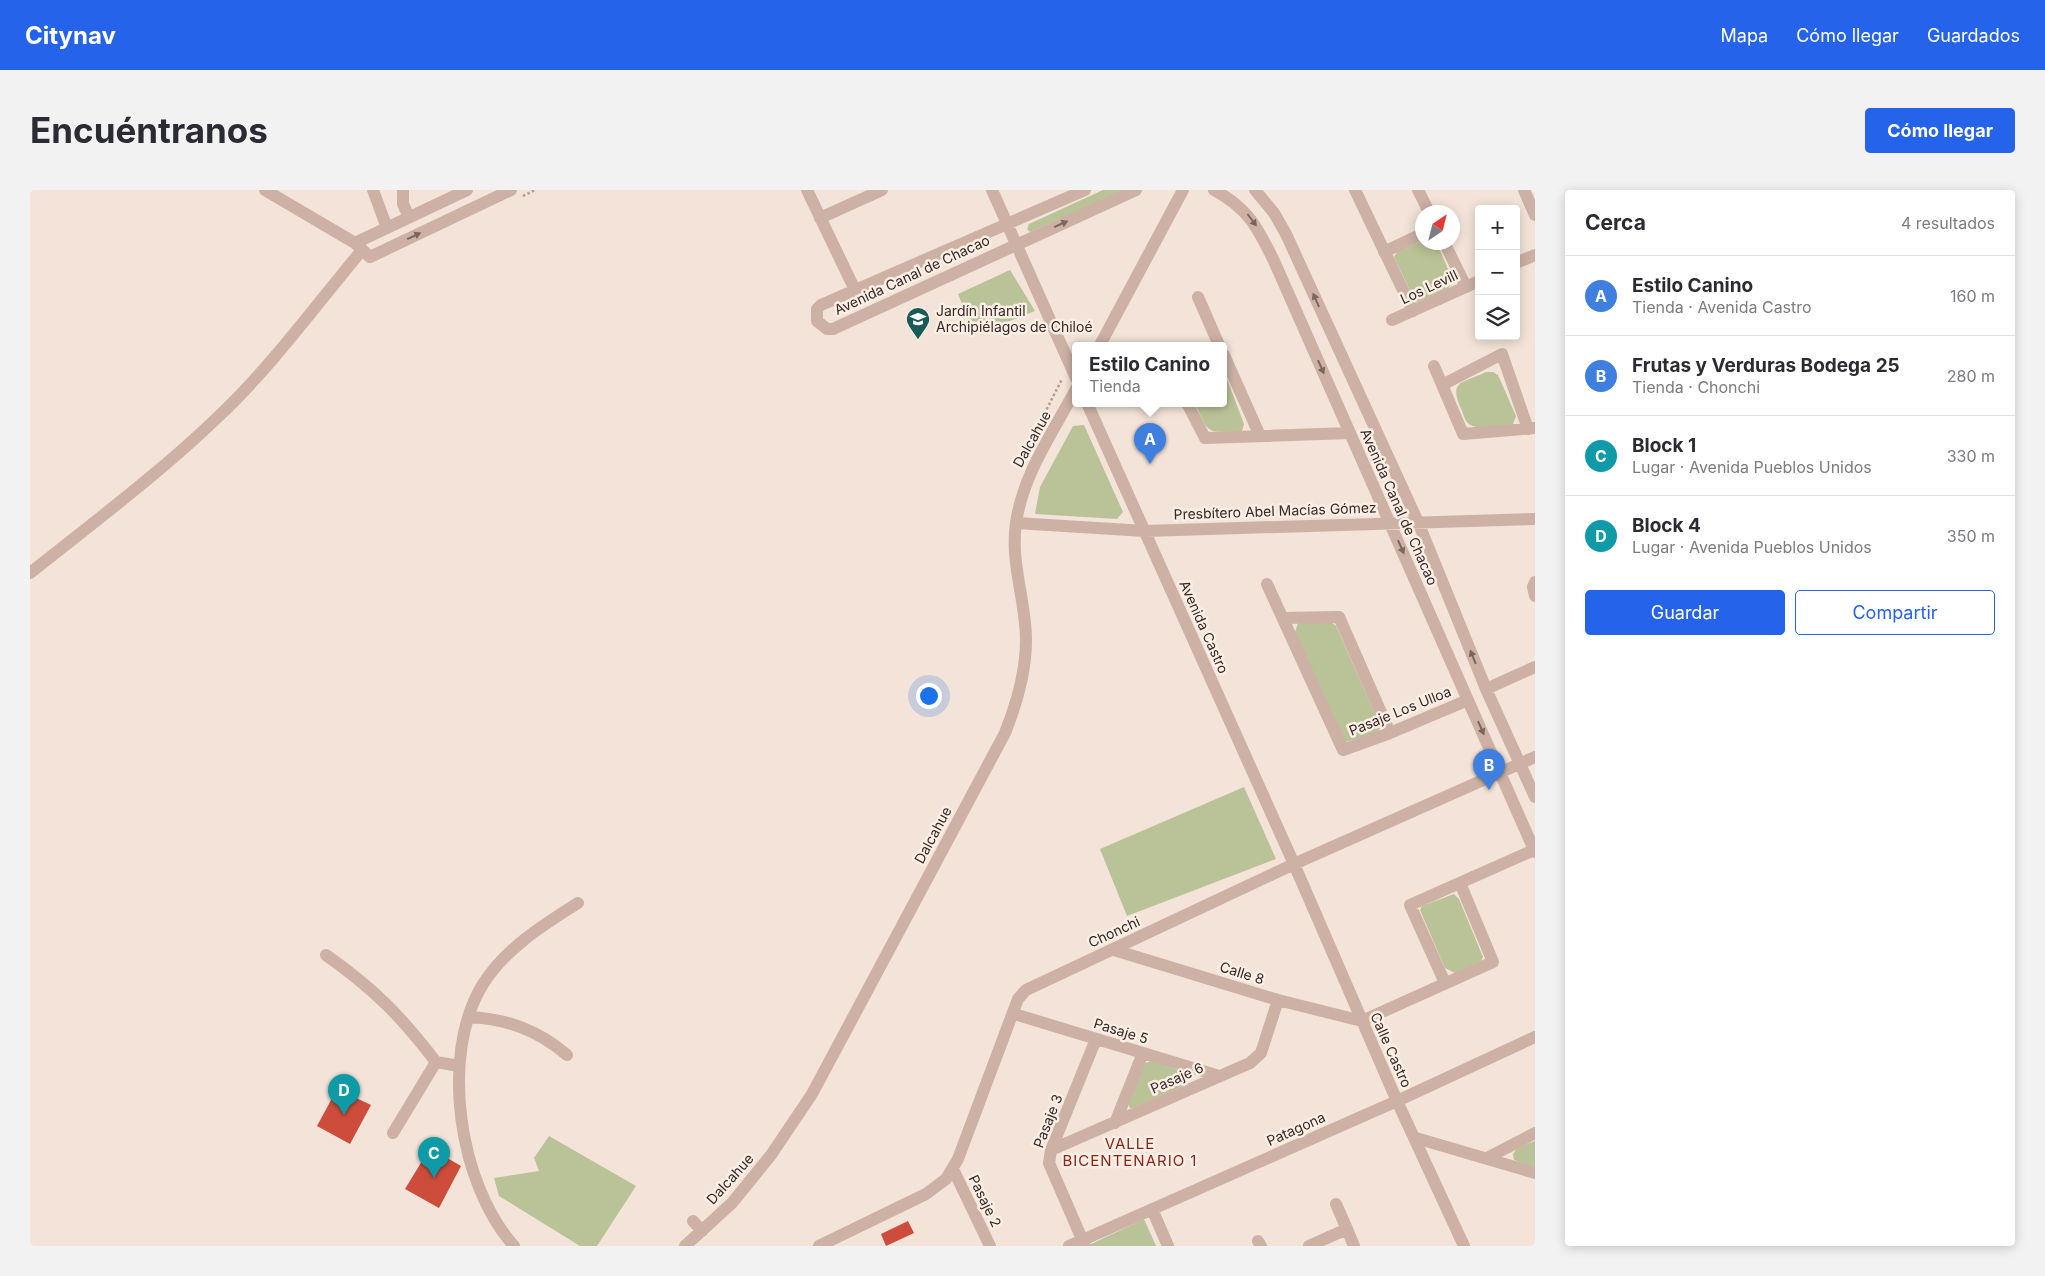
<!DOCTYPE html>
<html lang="es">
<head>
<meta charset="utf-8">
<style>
  body { margin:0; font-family:Inter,sans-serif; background:#f2f2f3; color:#2b2b33 }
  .controls { position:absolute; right:15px; top:15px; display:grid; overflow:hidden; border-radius:5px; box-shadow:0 2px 12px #0003 }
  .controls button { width:45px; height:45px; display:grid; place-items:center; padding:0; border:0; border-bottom:1px solid #e1e1e2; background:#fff; color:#2b2b33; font:25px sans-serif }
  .compass { position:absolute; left:1385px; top:15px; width:45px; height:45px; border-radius:50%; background:#fff; box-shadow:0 2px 12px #0003; rotate:35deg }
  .you { position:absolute; left:898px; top:505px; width:18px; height:18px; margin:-12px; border:4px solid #fff; border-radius:50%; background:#1a73e8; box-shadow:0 0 0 8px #1a73e833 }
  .badge { display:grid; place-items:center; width:32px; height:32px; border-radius:50%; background:#2563eb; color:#fff; font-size:16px; font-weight:700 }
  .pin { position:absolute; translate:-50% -41px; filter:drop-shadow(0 1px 2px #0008) }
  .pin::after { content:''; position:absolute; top:26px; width:18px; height:15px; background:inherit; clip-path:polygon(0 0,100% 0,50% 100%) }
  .popup { position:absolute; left:1042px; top:152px; width:155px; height:65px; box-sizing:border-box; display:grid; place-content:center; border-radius:5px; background:#fff; filter:drop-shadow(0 1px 4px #0005); font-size:16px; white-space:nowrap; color:#7c7c81 }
  .popup b { font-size:19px; color:#2b2b33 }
  .popup::after { content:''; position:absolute; left:50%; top:100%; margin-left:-10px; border:10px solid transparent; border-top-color:#fff }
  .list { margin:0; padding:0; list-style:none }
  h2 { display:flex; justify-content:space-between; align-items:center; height:65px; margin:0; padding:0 20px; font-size:21px }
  h2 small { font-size:16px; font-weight:400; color:#7c7c81 }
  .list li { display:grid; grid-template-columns:32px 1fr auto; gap:15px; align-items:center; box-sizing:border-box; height:80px; padding:0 20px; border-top:1px solid #e1e1e2 }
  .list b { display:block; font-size:19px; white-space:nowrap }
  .list p { margin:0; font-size:16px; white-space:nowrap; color:#7c7c81 }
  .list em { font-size:16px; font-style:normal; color:#7c7c81 }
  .actions { display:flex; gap:10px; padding:15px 20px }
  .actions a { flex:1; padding:11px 0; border:1px solid #2563eb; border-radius:5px; text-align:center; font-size:18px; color:#2563eb }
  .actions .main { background:#2563eb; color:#fff }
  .icon { flex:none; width:28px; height:28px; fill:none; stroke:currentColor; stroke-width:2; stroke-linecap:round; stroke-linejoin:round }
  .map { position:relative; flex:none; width:1505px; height:1056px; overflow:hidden; border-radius:5px }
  header { display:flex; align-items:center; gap:30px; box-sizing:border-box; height:70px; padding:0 25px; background:#2563eb; color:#fff }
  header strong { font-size:24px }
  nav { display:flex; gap:28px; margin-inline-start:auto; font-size:18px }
  .intro { display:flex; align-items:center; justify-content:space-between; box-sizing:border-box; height:120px; padding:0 30px }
  h1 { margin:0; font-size:35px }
  .button { padding:12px 22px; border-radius:5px; background:#2563eb; color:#fff; font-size:18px; font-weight:700 }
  main { display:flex; gap:30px; padding:0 30px }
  aside { flex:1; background:#fff; border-radius:5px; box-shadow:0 2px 12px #0003 }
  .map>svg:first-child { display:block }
  .green { fill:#bac397 }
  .building { fill:#ce4c3b }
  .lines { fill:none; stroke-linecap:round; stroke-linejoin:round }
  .path { stroke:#b89b8e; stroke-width:2.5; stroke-dasharray:2.5 2.5; stroke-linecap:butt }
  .minor { stroke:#ccb1a4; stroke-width:12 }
  .oneway { fill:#7a665f }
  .labels { text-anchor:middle; stroke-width:5; stroke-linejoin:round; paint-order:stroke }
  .street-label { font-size:14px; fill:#362926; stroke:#faeee5 }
  .poi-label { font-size:14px; fill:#362926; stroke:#faeee5; text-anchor:start }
  .neighbourhood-label { font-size:15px; letter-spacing:1px; fill:#8b2619; stroke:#faeee5 }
</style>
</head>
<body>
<header>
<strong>Citynav</strong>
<nav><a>Mapa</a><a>Cómo llegar</a><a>Guardados</a></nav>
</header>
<div class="intro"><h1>Encuéntranos</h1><a class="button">Cómo llegar</a></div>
<main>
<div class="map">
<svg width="1505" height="1056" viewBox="0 0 1505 1056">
  <rect width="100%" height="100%" fill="#f3e3d8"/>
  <path class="green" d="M1073,0H1095L1000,42L997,39L999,34Z
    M1392,51V52L1407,53L1423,91L1418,99L1387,112L1385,111L1364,67L1367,62Z
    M980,80L1005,121L944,145L928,104Z
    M1194,181L1214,234L1212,241C1177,242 1179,246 1165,213H1194Z
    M1456,182H1463L1468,185L1486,226L1483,234C1472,235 1454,240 1443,236C1436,234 1434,227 1432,221C1418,190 1431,194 1456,182Z
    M1054,235L1093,322L1087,329L1005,324L1010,297L1043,236Z
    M1301,432L1306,436L1351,537L1346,544L1315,552L1265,442L1268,433Z
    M1214,597L1246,669L1097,726L1070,659Z
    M1424,704L1429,709L1453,767L1451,771L1425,783L1415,778L1390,720L1392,716Z
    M1121,871L1157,883V894L1103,918H1100L1098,914L1113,874Z
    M519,946L606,996L567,1056H550L469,1006L464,988L509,981L504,968Z
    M1505,951V978L1484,970L1483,964L1487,958Z
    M1114,1029L1126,1056H1057Z"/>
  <path class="building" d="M307,899L341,915L320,954L287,936Z
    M400,958L431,976L409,1018L375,999Z
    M878,1031L884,1043L856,1056L851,1044Z"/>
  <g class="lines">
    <path class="path" d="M493,6L505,0
      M994,264L1032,189"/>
    <path class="minor" d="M235,0L325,53L340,67L481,0
      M343,0L357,38
      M373,0V14L379,27
      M777,0L825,100
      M962,0L1046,188
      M1055,0L791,115L787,119V131L797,139H803L1106,0
      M1184,0C1218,18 1228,38 1244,71L1505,662
      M1225,0L1244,23L1256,44L1388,332L1456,499L1505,607
      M1325,0L1383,121
      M1388,0L1399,22
      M1494,0L1505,25
      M790,28L852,0
      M1414,52L1436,97
      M325,53L437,0
      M1354,62L1392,44
      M1486,73L1505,65
      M1168,107L1189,155
      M1362,130L1449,91
      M1070,155L1153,0
      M1194,165L1230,246
      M1404,176L1433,244L1505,238
      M1412,195L1472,164L1498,239
      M1057,213L1264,674L1367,911L1434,1056
      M1157,213L1175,248L1320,243
      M986,333L1115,341L1505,329
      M0,383C64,332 130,283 189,226C240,178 287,114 332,60
      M1505,392L1503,397L1505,406
      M1237,394L1313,560L1360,543L1438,510
      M1254,428L1309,427L1360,543
      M1456,499L1505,477
      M1084,760L1248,810L1332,831L1463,772L1430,693
      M296,765C344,799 370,825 406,872L429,876
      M1415,793L1380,715L1504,660
      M984,824L1189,886
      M439,827C477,829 508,840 537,865
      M1085,933L1113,863
      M363,943L406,872
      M1386,948L1505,983
      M1021,960L1220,873L1231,863L1248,810
      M1457,968L1505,943
      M923,979L960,1056
      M1306,1014L1317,1039
      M1122,1019L1138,1056
      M663,1031L672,1041
      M1228,1051L1231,1056
      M484,1056C429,995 409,865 453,794C476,758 513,735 548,713
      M655,1056L702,1013L741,965L782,904L975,543C987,513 996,483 996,450C996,411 980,373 986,333C993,284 1023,242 1046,199
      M789,1056L896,1004L916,989L928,969L988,809L996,800L1264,674L1505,567
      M1039,1056L1367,911L1505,847
      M1055,1056L1019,973L1021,960L1066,849
      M1279,1056L1317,1039L1324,1056"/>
  </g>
  <defs><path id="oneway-solid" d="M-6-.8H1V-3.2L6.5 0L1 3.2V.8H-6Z" transform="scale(1.25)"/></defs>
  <g class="oneway">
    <use href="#oneway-solid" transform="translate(1222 30) rotate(53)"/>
    <use href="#oneway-solid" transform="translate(1031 34) rotate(-24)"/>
    <use href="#oneway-solid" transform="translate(384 46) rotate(-25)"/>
    <use href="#oneway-solid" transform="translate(1286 110) rotate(-114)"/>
    <use href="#oneway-solid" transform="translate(1291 177) rotate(66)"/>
    <use href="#oneway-solid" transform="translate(1371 357) rotate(66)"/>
    <use href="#oneway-solid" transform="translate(1443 467) rotate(-112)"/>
    <use href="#oneway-solid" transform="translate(1451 538) rotate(66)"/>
  </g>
  <defs>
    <g id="school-pin" transform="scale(1.25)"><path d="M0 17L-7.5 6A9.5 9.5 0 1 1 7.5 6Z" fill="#195b57" stroke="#faeee5"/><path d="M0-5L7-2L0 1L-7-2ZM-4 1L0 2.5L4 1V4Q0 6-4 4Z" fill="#fff"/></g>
  </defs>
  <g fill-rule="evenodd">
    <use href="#school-pin" x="888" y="129"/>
  </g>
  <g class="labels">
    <g class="street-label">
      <text transform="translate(882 85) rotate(-25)" y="5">Avenida Canal de Chacao</text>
      <text transform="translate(1399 97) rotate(-25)" y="5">Los Levill</text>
      <text transform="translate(1002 249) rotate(-61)" y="5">Dalcahue</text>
      <text transform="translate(1369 317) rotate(66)" y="5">Avenida Canal de Chacao</text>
      <text transform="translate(1245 321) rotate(-2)" y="5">Presbítero Abel Macías Gómez</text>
      <text transform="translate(1174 437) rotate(66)" y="5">Avenida Castro</text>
      <text transform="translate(1370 521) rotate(-22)" y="5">Pasaje Los Ulloa</text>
      <text transform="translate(903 645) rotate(-62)" y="5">Dalcahue</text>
      <text transform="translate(1084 742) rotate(-25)" y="5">Chonchi</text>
      <text transform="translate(1212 783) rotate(17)" y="5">Calle 8</text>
      <text transform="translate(1091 841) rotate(17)" y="5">Pasaje 5</text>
      <text transform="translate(1361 860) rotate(66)" y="5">Calle Castro</text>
      <text transform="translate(1147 888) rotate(-24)" y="5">Pasaje 6</text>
      <text transform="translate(1018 931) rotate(-69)" y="5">Pasaje 3</text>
      <text transform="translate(1266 939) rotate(-24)" y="5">Patagona</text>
      <text transform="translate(700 989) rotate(-48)" y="5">Dalcahue</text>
      <text transform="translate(955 1011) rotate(64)" y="5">Pasaje 2</text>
    </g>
    <g class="poi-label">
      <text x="906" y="126">Jardín Infantil<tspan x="906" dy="16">Archipiélagos de Chiloé</tspan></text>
    </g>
    <g class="neighbourhood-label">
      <text x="1100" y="959">VALLE<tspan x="1100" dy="17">BICENTENARIO 1</tspan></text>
    </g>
  </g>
</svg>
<div class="controls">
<button>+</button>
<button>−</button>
<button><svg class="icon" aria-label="layers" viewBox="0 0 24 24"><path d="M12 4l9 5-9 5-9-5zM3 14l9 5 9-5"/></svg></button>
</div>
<svg class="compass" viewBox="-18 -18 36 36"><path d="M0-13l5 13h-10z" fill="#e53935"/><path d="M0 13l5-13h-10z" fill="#7c7c81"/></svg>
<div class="you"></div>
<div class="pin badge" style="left:1120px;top:274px;background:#3f7fe0">A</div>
<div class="popup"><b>Estilo Canino</b>Tienda</div>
<div class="pin badge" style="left:1459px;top:600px;background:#3f7fe0">B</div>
<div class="pin badge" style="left:404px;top:988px;background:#0f9aa8">C</div>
<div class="pin badge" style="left:314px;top:925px;background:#0f9aa8">D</div>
</div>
<aside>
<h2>Cerca<small>4 resultados</small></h2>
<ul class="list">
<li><span class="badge" style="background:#3f7fe0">A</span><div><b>Estilo Canino</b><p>Tienda · Avenida Castro</p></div><em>160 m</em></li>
<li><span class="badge" style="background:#3f7fe0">B</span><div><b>Frutas y Verduras Bodega 25</b><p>Tienda · Chonchi</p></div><em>280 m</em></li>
<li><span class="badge" style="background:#0f9aa8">C</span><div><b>Block 1</b><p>Lugar · Avenida Pueblos Unidos</p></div><em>330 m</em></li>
<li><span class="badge" style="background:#0f9aa8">D</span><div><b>Block 4</b><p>Lugar · Avenida Pueblos Unidos</p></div><em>350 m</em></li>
</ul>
<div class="actions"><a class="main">Guardar</a><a>Compartir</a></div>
</aside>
</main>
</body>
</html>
